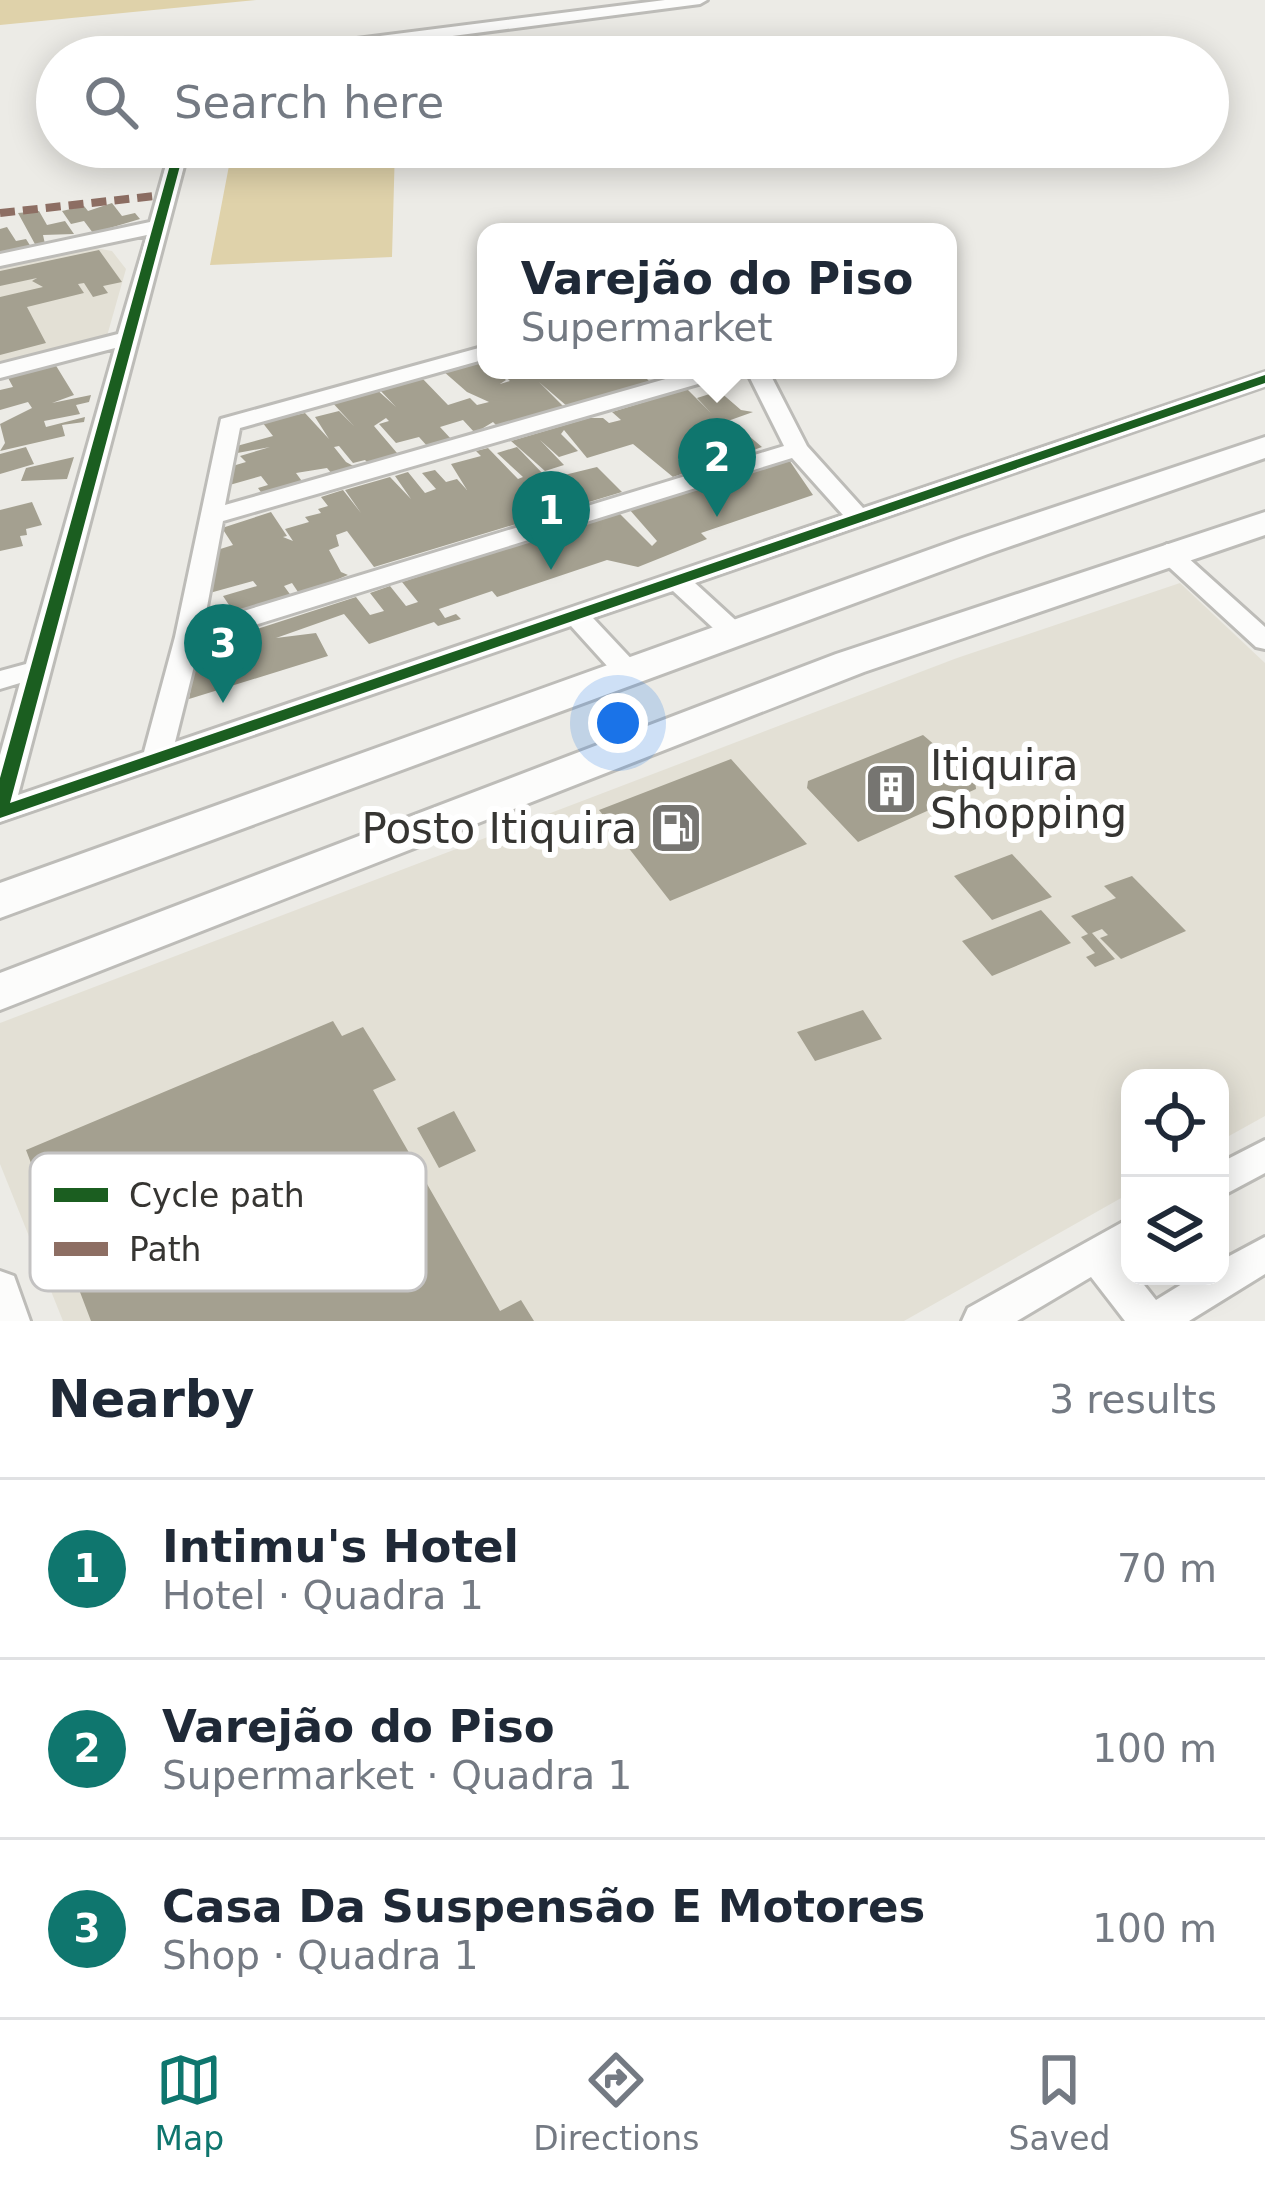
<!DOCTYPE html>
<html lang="en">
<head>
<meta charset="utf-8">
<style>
  body { margin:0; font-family:"DejaVu Sans",sans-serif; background:#f2f2f3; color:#1f2937 }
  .controls { position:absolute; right:36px; bottom:36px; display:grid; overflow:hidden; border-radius:24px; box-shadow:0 6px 30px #0003 }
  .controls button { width:108px; height:108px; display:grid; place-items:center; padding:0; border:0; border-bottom:3px solid #e0e1e3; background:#fff; color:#1f2937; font:60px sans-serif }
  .you { position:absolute; left:618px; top:723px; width:42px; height:42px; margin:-30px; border:9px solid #fff; border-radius:50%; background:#1a73e8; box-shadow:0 0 0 18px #1a73e833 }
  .badge { display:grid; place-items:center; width:78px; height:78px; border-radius:50%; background:#0f766e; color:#fff; font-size:39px; font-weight:700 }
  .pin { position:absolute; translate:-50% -99px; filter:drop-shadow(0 3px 6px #0008) }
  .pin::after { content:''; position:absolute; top:63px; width:42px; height:36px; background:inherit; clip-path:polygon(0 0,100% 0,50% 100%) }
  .popup { position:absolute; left:477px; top:223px; width:480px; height:156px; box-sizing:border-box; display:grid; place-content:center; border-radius:24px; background:#fff; filter:drop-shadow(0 3px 9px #0005); font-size:39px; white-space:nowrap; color:#747a83 }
  .popup b { font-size:45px; color:#1f2937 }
  .popup::after { content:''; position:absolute; left:50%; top:100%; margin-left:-24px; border:24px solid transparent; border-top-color:#fff }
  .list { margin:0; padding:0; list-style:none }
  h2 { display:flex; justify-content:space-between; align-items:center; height:156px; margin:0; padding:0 48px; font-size:51px }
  h2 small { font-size:39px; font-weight:400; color:#747a83 }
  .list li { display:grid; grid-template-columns:78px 1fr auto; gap:36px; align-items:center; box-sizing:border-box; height:180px; padding:0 48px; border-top:3px solid #e0e1e3 }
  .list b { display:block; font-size:45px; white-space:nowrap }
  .list p { margin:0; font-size:39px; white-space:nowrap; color:#747a83 }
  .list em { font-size:39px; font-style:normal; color:#747a83 }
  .icon { flex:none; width:66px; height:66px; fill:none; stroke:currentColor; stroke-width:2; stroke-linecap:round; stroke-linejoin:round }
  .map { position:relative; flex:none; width:1265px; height:1321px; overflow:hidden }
  .search { position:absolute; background:#fff; box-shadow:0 6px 30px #0003; left:36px; right:36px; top:36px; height:132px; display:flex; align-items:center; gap:30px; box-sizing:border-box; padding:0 42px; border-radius:66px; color:#747a83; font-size:45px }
  .sheet { height:696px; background:#fff }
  nav { display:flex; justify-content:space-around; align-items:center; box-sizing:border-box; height:168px; border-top:3px solid #e0e1e3; background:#fff; font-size:33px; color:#747a83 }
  nav a { display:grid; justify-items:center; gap:6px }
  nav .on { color:#0f766e }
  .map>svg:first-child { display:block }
  .built { fill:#e3e0d5 }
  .green { fill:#dfd2aa }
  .building { fill:#a4a090 }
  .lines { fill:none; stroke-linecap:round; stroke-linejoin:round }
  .minor-casing { stroke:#bdbcb8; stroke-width:6 }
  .highway-casing { stroke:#bdbcb8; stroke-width:6 }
  .minor { fill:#fcfcfb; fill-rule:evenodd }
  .highway { fill:#fcfcfb; fill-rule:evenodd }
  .quiet { stroke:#8d6e63; stroke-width:8; stroke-dasharray:15 8; stroke-linecap:butt }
  .cycleway-casing { stroke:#fff; stroke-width:7 }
  .cycleway { fill:#1b5e20; fill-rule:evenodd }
  .labels { text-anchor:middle; stroke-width:12; stroke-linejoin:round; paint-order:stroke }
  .poi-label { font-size:42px; fill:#363532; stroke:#fff; text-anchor:start }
  .key { fill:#fff; stroke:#c3c2c2; stroke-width:3 }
  .key-label { font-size:33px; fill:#363532 }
</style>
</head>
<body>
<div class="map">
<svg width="1265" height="1321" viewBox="0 0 1265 1321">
  <rect width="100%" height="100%" fill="#ecebe6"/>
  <path class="built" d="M90,247L112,251L126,269L107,336L0,362V268Z
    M1180,583L1265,663V1116L1220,1141V1078H1130V1193L904,1321H63L0,1164V1023L957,658Z"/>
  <path class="green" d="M0,0H256L0,25Z
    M395,147L392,257L210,265L232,150Z"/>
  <path class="building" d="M112,203L122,216L135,213L140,219L93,233L84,221L71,224L62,211L84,206L88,211Z
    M39,211L47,225L65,221L74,234L43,235L45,244L36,246L18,213Z
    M7,227L16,241L26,239L31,247L0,253V229Z
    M99,250L122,282L103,286L108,293L93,297L84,283L78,284L84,293L27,307L46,343L0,355V297L43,287L32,281L37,278L0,286V271Z
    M486,359V370H495L506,380L500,384L510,381L498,370H523L530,375L527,370L660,371L644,376L651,383L568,407L539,382L565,408L498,427L493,422L475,433L463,420L440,427L452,440L428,447L419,437L396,443L379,424L389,421L386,418L374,426L397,453L406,454L369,464L365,460L353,463L339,446L334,447L346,462L357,468L333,475L327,468L296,473L304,484L263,495L258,488L268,485L261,476L226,486L229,467L246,462L240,456L270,447L232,454L233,447L273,436L262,422L305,413L329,439L315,417L339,411L354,426L330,400L375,388L396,407L378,388L421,377L448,405L470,398L477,405L489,402L467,392L443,371Z
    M55,364L74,395L52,403L91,395L89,402L76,405L80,414L44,421L46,427L85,417L84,422L62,425L65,436L0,451L5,443L0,424L32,408L28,402L0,410V390L13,387L7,376Z
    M687,389L711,413L697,398L719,391L741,410L753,412L725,422L728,426L715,431L721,437L742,430L762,447L713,464L695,453L678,459L690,471L673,477L633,444L587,458L564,430L561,434L578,451L559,457L540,440L564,465L545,471L511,441L589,418H603L609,423L621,420L612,412Z
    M26,447L34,464L0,474V454Z
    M517,447L548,479L597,467L622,492L374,567L347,531L336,535L339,546L329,550L341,572L348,575L300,595L292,583L284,586L292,597L210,625L207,620L233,611L223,596L257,586L253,581L206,594L214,551L233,545L222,528L271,512L287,536L283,537L293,541L285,529L309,522L305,517L321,513L318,509L328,506L321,497L343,490L361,513L345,490L390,477L411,499L395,476L408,472L425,493L436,489L422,473L435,470L446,482L457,479L467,490L451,464L481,456L476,451L488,448L518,479L523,477L497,453Z
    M74,457L67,479L21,481L26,468Z
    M787,457L813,495L701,533L707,539L663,557L638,567L607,560L497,597L492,591L439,609L445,618L456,614L461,619L438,626L434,622L369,644L344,614L276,638L316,633L328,656L189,699L198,648L356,597L370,615L384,611L370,593L390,586L406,606L418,602L402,582L618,512L652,546L657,541L629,509Z
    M32,502L42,525L26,529L27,535L20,536L23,546L0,551V510Z
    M923,735L975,779L976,789L858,842L807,788L808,781Z
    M731,759L807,844L670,901L599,810Z
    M1012,854L1052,897L992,920L954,876Z
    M1132,876L1186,931L1121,959L1100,938L1108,935L1102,929L1092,933L1115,959L1095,967L1086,957L1095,953L1081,937L1088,934L1071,916L1116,898L1104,886Z
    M1041,910L1071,943L992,976L962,941Z
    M863,1010L882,1039L815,1061L797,1032Z
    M333,1021L342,1036L363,1027L396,1080L373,1090L500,1311L521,1300L534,1321H91L26,1150Z
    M454,1111L476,1151L439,1168L417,1128Z"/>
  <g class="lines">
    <g class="minor-casing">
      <path id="minor" d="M665,0H707L700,4L291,57H246L254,52Z
        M171,147H189L18,795L144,752L175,637L221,419L486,346V359L240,428L225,505L697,370H732L729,375L223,521L204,623L784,446L746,370H768L807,446L863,508L1265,372V386L695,583L743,627L747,633L743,639H725L673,591L593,618L638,666L642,672L638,678H618L571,626L0,822V755L20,683L0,689V671L26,664L115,348L0,378V364L118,334L147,235L0,266V254L150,222ZM792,458L843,515L175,742L200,642Z
        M1167,544L1176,547L1265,627V649L1256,647L1158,557L1154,552Z
        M1265,1140V1173L1220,1197V1163Z
        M1130,1218V1254L1122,1258L1130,1276H1137L1156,1300L1195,1276H1220V1261L1265,1237V1274L1189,1321H1125L1091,1277L1017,1321H962L968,1308Z
        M0,1271L14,1276L30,1321H0Z"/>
    </g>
    <g class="highway-casing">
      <path id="highway" d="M1265,437V458L988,554L0,918V883L962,538Z
        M1265,512V535L864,672L0,1010V973L836,654Z"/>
    </g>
    <use href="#minor" class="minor"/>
    <use href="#highway" class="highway"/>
    <path class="quiet" d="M0,213L155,196"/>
    <g class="cycleway-casing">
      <path id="cycleway" d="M175,147H185L10,803L1265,375V383L0,818V778Z"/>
    </g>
    <use href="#cycleway" class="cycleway"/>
  </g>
  <defs>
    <g id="building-square" transform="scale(2.7)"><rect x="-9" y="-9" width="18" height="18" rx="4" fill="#767571" stroke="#fff"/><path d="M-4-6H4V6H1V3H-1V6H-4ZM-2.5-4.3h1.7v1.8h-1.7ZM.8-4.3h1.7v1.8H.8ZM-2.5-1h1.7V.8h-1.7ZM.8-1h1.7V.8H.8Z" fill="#fff"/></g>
    <g id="fuel-square" transform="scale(2.7)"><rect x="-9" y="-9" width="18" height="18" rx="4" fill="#767571" stroke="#fff"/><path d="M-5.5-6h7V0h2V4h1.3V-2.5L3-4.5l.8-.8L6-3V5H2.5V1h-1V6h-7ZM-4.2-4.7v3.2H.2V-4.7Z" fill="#fff"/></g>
  </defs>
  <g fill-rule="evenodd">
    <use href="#building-square" x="891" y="789"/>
    <use href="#fuel-square" x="676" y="828"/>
  </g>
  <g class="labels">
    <g class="poi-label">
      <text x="930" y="780">Itiquira<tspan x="930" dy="48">Shopping</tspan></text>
      <text x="637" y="843" text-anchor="end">Posto Itiquira</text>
    </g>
  </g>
  <rect x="30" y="1153" width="396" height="138" rx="18" class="key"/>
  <rect x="54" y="1188" width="54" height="14" fill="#1b5e20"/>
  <rect x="54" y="1242" width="54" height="14" fill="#8d6e63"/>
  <g class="key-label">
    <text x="129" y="1207">Cycle path</text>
    <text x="129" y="1261">Path</text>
  </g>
</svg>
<div class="controls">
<button><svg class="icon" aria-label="locate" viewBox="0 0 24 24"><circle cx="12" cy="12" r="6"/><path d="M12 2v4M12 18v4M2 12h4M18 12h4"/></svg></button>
<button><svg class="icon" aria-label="layers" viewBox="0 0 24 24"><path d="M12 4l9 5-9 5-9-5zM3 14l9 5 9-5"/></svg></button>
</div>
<div class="you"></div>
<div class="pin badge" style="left:551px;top:570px">1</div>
<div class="pin badge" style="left:717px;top:517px">2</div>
<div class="popup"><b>Varejão do Piso</b>Supermarket</div>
<div class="pin badge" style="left:223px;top:703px">3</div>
<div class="search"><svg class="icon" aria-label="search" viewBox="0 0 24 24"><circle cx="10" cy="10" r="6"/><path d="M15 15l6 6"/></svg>Search here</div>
</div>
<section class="sheet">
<h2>Nearby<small>3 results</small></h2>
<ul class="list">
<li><span class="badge">1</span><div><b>Intimu's Hotel</b><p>Hotel · Quadra 1</p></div><em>70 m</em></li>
<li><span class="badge">2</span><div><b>Varejão do Piso</b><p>Supermarket · Quadra 1</p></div><em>100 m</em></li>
<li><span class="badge">3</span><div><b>Casa Da Suspensão E Motores</b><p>Shop · Quadra 1</p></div><em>100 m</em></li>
</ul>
</section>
<nav>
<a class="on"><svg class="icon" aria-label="map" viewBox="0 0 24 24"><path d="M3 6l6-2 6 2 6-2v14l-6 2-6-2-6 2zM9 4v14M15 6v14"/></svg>Map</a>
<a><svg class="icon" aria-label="directions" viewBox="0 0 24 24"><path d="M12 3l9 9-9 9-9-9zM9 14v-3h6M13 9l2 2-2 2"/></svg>Directions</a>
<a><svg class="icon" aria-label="saved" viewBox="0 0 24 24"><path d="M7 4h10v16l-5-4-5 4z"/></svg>Saved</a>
</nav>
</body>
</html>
